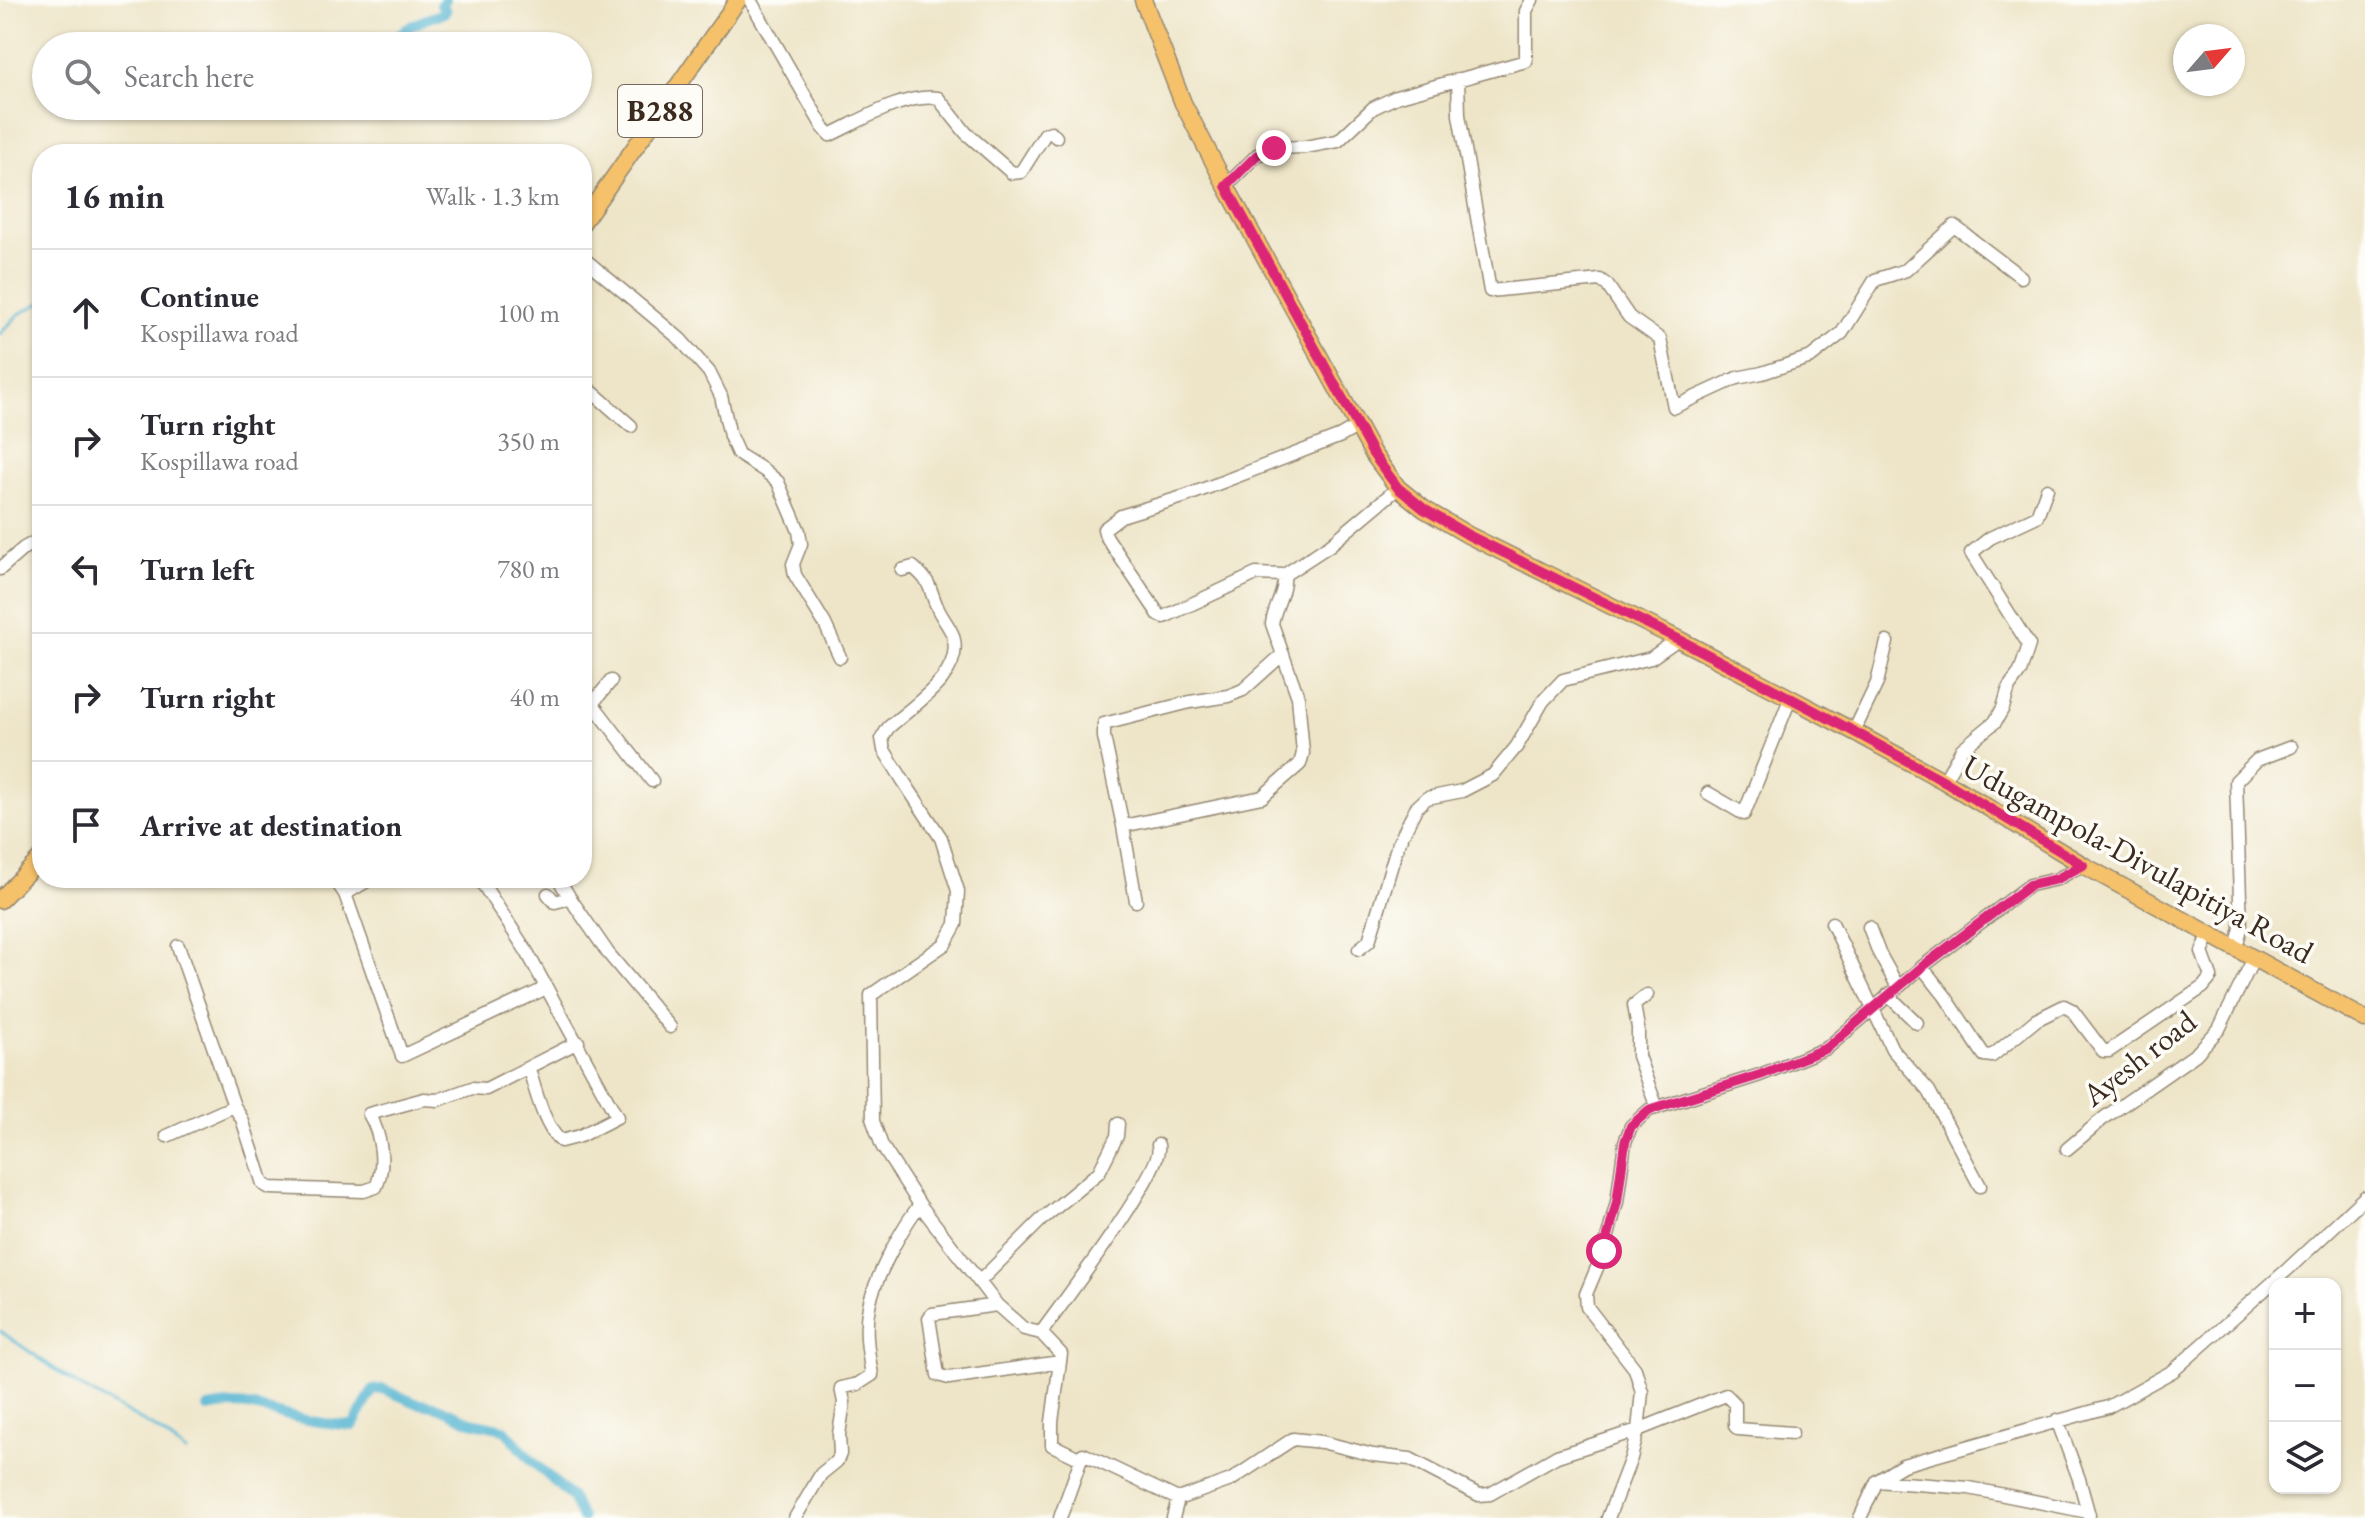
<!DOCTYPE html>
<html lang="en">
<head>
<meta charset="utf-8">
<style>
  body { margin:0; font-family:"EB Garamond",serif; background:#f2f2f3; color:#2b2b33 }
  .controls { position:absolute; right:24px; bottom:24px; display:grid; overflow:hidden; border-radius:16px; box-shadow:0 2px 6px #0004 }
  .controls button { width:72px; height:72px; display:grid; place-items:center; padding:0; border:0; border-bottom:2px solid #e1e1e2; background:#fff; color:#2b2b33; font:40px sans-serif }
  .compass { position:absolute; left:2173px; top:24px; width:72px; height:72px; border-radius:50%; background:#fff; box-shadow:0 2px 6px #0004; rotate:62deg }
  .stop { position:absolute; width:24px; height:24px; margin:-18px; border:6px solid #db2777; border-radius:50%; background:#fff }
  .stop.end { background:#db2777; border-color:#fff; box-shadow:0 2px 8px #0008 }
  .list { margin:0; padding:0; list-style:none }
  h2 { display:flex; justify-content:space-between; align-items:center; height:104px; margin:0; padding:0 32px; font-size:34px }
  h2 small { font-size:26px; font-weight:400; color:#7c7c81 }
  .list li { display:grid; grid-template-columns:52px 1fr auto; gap:24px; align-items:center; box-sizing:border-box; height:128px; padding:0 32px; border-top:2px solid #e1e1e2 }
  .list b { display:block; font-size:30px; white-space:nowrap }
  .list p { margin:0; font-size:26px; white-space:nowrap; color:#7c7c81 }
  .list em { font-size:26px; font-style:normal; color:#7c7c81 }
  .icon { flex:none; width:44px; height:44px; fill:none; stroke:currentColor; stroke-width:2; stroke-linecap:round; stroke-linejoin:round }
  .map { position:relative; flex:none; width:2365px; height:1518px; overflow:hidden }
  .search { position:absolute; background:#fff; box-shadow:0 2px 6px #0004; left:32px; top:32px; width:560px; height:88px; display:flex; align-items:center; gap:20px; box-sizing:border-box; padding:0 28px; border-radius:44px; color:#7c7c81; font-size:30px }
  .panel { position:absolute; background:#fff; box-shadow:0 2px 6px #0004; left:32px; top:144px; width:560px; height:744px; border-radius:32px }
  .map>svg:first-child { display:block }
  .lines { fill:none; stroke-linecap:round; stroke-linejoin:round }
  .stream { stroke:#51b3d0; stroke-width:3 }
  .canal { stroke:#51b3d0; stroke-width:10 }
  .minor-casing { stroke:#948873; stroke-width:15 }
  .major-casing { stroke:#948873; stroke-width:19 }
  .minor { stroke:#fff; stroke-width:12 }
  .major { stroke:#f5c16b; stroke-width:16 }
  .route { stroke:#db2777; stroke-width:10 }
  .labels { text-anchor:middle; stroke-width:7; stroke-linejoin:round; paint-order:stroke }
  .shield { fill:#fdfcf7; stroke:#75695f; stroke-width:2 }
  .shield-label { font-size:30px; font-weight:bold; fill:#3b2a1e }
  .street-label { font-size:32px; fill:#3b2a1e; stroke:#fdfcf7 }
</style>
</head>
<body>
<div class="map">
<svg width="2365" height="1518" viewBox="0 0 2365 1518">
  <rect width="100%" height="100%" fill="#fdfcf7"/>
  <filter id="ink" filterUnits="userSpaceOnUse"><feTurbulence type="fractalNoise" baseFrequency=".0125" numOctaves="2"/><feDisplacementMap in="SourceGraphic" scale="16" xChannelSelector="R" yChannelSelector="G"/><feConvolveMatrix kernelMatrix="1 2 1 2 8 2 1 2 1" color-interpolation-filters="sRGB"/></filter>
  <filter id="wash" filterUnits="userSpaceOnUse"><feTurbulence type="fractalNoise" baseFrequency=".006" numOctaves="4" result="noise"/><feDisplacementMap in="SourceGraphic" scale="32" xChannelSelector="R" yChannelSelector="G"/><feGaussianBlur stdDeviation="1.8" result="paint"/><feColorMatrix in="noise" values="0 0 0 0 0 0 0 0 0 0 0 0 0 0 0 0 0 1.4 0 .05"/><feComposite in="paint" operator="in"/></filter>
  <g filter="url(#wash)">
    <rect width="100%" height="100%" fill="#eee5c8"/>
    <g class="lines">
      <path class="stream" d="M0,334L19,314L42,302
        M0,1331L79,1386L155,1428L186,1452"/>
      <path class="canal" d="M387,46C402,28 421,20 444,13L446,11L441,4L445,0
        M208,1408C245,1399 266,1412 302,1419C318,1423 336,1424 353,1426L373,1390L383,1389L416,1403L438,1407L471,1422L504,1429L531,1460L571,1497L582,1518"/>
    </g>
  </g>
  <g filter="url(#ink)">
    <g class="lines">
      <g class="minor-casing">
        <path id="minor" d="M750,0L823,127L830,135C860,121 905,93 938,98L966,133L1012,173L1021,172L1045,134L1051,132L1056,137
          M1458,79L1459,115L1490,291L1600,280L1607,285L1629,317L1660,339L1674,407L1737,378L1762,373L1811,357L1842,333L1875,280L1906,270L1954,226L2021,277
          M1226,186L1257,155L1274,148L1305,147L1338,141L1373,108L1396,97L1526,61V11L1532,0
          M582,257L680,339L709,372L721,396L730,436L738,454L765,471L778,482L799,531L801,544L793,564L795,575L825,624L840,657
          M582,383L631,426
          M0,569L24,548L42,538
          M902,570L913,567C933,584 928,587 938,609C942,618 950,627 953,636C965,674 913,705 888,728L882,738L884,750L904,782L941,838L958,891L956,924L945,944L871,995L873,1121L882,1146L920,1205L997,1305L1024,1329L1041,1333L1061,1354L1052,1422V1445L1081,1459L1083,1454L1178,1499L1173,1518
          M1284,575L1256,574L1164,617L1159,615L1106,536L1104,529L1121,516L1186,496L1341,436L1358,426
          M592,703L652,781
          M582,716L611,681
          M1851,730L1857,725L1877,683L1887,642
          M1944,781L1962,749L1995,722L2003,708L2009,687L2020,672L2029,645L1971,553L1990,538L2037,516L2047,489
          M1708,793L1744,814L1790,699
          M1123,826L1262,797L1300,764L1303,753L1298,697L1272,624C1274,607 1286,592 1284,575L1330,545L1398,488
          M334,878L345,894L402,1056L540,991L545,985
          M479,878L527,952L617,1117L580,1136L561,1141C545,1129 535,1089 529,1069
          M345,894L372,878
          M548,894L555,902L570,898L558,878
          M570,898L608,953L670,1027
          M1136,901L1123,826L1104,737V724L1190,702L1228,696L1243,690L1283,654
          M1832,923L1892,1049L1929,1091L1980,1186
          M1869,927L1879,953L1898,987
          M178,946L234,1106L242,1119L263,1184L270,1188L364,1191L376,1187C386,1165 381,1134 369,1114L424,1099L438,1100L472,1088L486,1089L578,1042
          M2236,948L2241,928L2236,781L2257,760L2291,747
          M1359,949L1369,941L1398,844L1416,808L1427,798L1462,791L1493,775L1517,746L1543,701L1563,680L1651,658L1678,639
          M1922,967L1945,996L1984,1055L1992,1056L2036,1020L2064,1006L2072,1010L2103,1051H2109L2203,987L2211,977L2202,952L2210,933
          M1647,995L1634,1005L1638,1028V1056L1657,1108
          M1888,995L1917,1023
          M167,1136L234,1106
          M2067,1149L2104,1118L2196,1054L2219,1029L2254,958
          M979,1282L1041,1220L1099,1172L1117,1136L1118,1124
          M997,1305L932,1314L929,1318L938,1375L949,1378L1060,1362
          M1041,1333C1060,1306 1166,1168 1158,1145
          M2057,1420L2079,1479L2089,1515
          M1877,1481L1903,1465L2108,1407L2173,1371L2288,1269L2365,1197
          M1178,1499L1231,1480L1293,1439L1322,1442L1373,1455L1410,1459L1479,1495L1490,1494L1557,1456L1638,1430L1726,1395L1735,1404V1426L1738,1429L1792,1433
          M795,1518L821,1474L837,1461L840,1454L839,1434L844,1402L841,1388L858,1384L872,1375C868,1352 864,1329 869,1306C874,1280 903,1225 920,1205
          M1060,1518L1081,1459
          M1608,1518L1631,1458L1638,1430L1642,1392L1635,1369L1587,1307L1586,1294L1604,1251L1617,1202L1625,1142L1631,1126L1649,1110L1760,1075L1827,1048L1922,967L2030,885L2057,879L2083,865
          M1860,1518L1877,1481L1969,1488L2088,1512"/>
      </g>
      <g class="major-casing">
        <path id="major" d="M1143,0L1183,103L1226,186L1373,454L1398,488L1424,509L1468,535L1678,639L1851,730L1944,781L2083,865L2365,1019
          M582,223L738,0
          M0,900L42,857"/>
      </g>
      <use href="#minor" class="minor"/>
      <use href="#major" class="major"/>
    </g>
  </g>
  <g class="lines" filter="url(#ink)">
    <path class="route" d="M1274,148L1257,155L1226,186L1373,454L1398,488L1424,509L1468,535L1678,639L1851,730L1944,781L2083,865L2057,879L2030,885L1922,967L1827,1048L1760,1075L1649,1110L1631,1126L1625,1142L1617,1202L1604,1251"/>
  </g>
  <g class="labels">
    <rect class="shield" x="618" y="85" width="84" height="52" rx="6"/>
    <g class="shield-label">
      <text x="660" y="121">B288</text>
    </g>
    <g class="street-label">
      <text transform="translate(2138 859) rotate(29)" y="11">Udugampola-Divulapitiya Road</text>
      <text transform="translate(2139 1058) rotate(-38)" y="11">Ayesh road</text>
    </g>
  </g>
</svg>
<div class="controls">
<button>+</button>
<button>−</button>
<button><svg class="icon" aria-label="layers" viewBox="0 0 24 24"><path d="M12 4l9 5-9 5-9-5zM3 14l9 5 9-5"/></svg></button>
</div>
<svg class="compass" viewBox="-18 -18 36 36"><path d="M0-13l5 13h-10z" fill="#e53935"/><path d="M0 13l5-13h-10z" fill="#7c7c81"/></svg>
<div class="stop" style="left:1604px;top:1251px"></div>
<div class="stop end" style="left:1274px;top:148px"></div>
<div class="search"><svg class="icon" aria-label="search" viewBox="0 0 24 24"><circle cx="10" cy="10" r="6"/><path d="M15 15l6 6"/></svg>Search here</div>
<section class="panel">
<h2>16 min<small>Walk · 1.3 km</small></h2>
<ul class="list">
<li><svg class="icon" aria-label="ahead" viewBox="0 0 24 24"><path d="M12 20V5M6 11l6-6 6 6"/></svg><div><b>Continue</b><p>Kospillawa road</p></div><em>100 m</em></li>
<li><svg class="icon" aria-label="right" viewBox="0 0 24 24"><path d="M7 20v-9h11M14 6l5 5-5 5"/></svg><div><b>Turn right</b><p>Kospillawa road</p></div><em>350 m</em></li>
<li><svg class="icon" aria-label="left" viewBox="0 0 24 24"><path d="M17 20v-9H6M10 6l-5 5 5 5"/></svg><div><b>Turn left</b></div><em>780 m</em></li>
<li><svg class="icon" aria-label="right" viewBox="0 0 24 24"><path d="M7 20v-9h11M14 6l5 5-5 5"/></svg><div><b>Turn right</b></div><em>40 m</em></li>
<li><svg class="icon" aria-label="arrive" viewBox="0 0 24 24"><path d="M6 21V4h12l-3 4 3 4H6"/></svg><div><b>Arrive at destination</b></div></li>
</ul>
</section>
</div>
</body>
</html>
